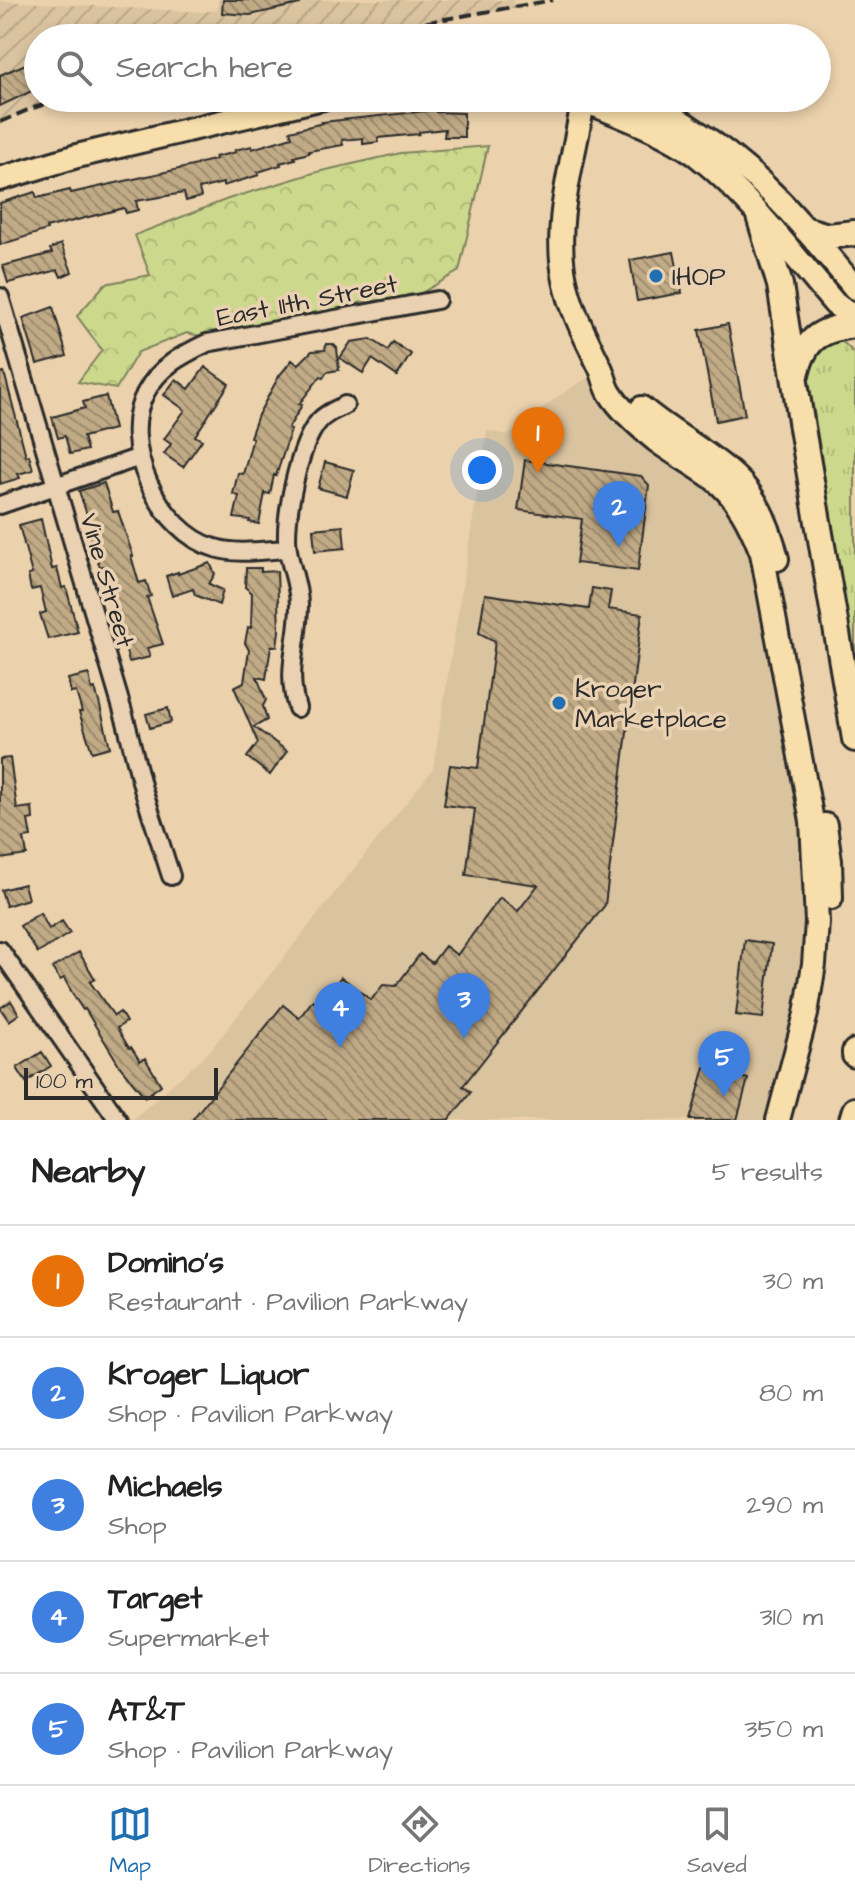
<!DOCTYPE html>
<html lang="en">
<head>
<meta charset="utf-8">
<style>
  body { margin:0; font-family:"Architects Daughter",sans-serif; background:#f2f2f2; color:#222 }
  .scale { position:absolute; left:24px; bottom:20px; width:194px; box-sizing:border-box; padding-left:8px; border:4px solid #2b2b2b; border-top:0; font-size:22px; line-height:28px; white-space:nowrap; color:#2b2b2b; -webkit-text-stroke:6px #e9d1b1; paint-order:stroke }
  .you { position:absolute; left:482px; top:470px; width:28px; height:28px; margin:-20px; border:6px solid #fff; border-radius:50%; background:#1a73e8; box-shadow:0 0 0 12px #1a73e833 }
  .badge { display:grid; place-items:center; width:52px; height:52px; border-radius:50%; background:#1f6fb2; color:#fff; font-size:26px; font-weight:700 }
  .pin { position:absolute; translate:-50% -66px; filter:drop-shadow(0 2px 4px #0008) }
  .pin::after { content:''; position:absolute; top:42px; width:28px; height:24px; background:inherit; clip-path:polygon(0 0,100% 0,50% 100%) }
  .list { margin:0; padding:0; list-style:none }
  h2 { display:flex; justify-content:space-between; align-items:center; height:104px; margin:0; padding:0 32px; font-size:34px }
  h2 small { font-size:26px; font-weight:400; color:#767676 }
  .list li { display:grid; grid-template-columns:52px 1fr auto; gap:24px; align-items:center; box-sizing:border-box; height:112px; padding:0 32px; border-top:2px solid #e0e0e0 }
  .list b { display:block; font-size:30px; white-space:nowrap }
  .list p { margin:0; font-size:26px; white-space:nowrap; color:#767676 }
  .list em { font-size:26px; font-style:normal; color:#767676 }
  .icon { flex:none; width:44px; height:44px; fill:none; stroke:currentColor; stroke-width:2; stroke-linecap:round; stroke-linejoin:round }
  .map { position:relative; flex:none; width:855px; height:1120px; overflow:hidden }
  .search { position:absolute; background:#fff; box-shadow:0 4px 12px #0003; left:24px; right:24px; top:24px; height:88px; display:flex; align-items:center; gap:20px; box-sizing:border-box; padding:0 28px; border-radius:44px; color:#767676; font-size:30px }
  .sheet { height:664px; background:#fff }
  nav { display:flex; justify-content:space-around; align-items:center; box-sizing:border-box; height:112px; border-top:2px solid #e0e0e0; background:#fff; font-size:22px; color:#767676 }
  nav a { display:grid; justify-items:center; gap:4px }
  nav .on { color:#1f6fb2 }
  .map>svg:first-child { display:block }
  .built { fill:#dac39f }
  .industrial { fill:url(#industrial-furrows) }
  .grass { fill:url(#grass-tufts); stroke:#7c825c; stroke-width:2 }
  .forest { fill:url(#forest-crowns); stroke:#7c825c; stroke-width:2 }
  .building { fill:url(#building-back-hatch); stroke:#2b2b2b; stroke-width:2 }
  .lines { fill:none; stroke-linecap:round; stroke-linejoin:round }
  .minor-casing { stroke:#2b2b2b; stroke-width:22 }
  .major-casing { stroke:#2b2b2b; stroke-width:28 }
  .highway-casing { stroke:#2b2b2b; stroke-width:30 }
  .minor { stroke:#e9d1b1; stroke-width:16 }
  .major { stroke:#f8deab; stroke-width:22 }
  .highway { stroke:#f8deab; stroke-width:24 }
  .rail { stroke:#2b2b2b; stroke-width:4; stroke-dasharray:12 6; stroke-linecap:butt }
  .poi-dot { fill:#1f6fb2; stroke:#e9d1b1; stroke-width:3 }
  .labels { text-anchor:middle; stroke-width:7; stroke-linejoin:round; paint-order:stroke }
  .poi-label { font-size:26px; fill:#2b2b2b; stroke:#e9d1b1; text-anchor:start }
  .street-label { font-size:26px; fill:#2b2b2b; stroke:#e9d1b1 }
</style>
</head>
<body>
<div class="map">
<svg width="855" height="1120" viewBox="0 0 855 1120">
  <defs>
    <pattern id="industrial-furrows" width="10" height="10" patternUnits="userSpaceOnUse" patternTransform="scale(2)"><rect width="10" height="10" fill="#dac39f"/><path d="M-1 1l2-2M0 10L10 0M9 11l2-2" fill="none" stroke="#bba889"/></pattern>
    <pattern id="grass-tufts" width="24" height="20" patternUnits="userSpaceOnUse" patternTransform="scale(2)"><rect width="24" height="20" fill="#ccd98c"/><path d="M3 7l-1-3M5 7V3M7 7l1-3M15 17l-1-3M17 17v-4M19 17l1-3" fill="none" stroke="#afba79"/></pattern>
    <pattern id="forest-crowns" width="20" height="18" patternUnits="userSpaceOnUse" patternTransform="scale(2)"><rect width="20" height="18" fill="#ccd98c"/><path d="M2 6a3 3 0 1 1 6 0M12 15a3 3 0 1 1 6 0" fill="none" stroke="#afba79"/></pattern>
    <pattern id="building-back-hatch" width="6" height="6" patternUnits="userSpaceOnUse" patternTransform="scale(2)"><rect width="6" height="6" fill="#c1ab86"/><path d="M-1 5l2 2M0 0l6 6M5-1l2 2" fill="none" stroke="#9d8b6e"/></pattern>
  </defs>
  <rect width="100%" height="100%" fill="#ebd2ad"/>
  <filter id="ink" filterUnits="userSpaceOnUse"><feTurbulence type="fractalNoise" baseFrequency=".0125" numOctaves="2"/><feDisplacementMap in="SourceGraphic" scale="16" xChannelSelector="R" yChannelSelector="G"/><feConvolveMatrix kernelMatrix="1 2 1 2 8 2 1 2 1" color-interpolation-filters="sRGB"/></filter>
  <g filter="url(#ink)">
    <path class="built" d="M601,369L610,393L713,478L762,553L817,922L778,1120H132L208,1053L433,769L487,431L509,435L553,400Z"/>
    <path class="industrial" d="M219,0H513L514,8L337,38H38V98H64L30,109L0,122V1L202,12L217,10Z"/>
    <path class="grass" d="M837,339L845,344L855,354V667L807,368L821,343Z"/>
    <path class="forest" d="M488,146L459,271L416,296L363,302L218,340L187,333L138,352L116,389L78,382L102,350L77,316L105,284L150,275L135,235L228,199L317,172L401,153Z"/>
    <path class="building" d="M223,0H299L300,4L250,15L222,13Z
      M35,60L38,65V88L0,106V75Z
      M435,110L436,112L464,113V137H444L445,129L419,132V134L378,138V142L363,144V138L342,140L343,145L309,151V153L294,157L295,159L280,163L281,165L258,172L259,175L223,186V183L199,189L201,197L186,201L184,193L136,201L138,210L126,213L124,208L46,228L47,230L0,245V203L35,192L37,198L70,190L71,193L197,165V164L216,159L215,157L236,152L235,150L252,146V149L292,137L290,131L323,123L322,122Z
      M61,244L72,272L61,277L58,270L8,283L3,266L52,253L50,249Z
      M674,252L682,293L637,301L630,260Z
      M53,307L67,356L37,364L23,318Z
      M728,324L745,415L716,421L699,330Z
      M371,339L388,350L393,342L411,354L397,376L372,359L363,373L340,358L351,342Z
      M326,344H333L337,348L339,370L327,372L323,378L321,376L299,404L302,405L288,429L291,430L276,476L274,475L270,494L265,493L259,524L249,522L250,520L234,518L239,496L233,494L238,473L243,474L253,438L250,437L258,415L279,376L292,360L298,365L312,351L325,350Z
      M205,367L229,384L195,436L202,440L183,467L164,454L171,444L164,439L185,410L164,395L176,379L189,389Z
      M4,372L26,456L29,455L33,470L18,474L20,478L0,484V373Z
      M106,396L114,429L83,437L87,450L70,454L65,436L58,438L52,417L85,408L83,402Z
      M525,460L641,476L649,485L638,571L576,563L582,519L518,510Z
      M325,462L354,470L347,496L318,488Z
      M104,483L113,512L118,511L133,556H131L139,583L146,581L151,596L147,597L163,644L147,648L150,657L129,662L103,566L100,567L93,550L90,537L94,536L79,491Z
      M41,519L52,569L57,568L62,588L66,587L78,632L48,639L40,614L46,612L40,588L31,590L28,575L32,574L19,525Z
      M343,526L345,548L315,551L313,529Z
      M210,563L215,574L209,584L223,590L219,605L195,595L193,589L172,596L166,576L178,572V574Z
      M246,568H261V572L277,571L279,631L277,646H271L266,679L257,677L266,700L263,706L267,720L254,727L287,751L270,775L247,757L258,743L234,687L244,682L249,650L245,643L248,627L251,628L252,593L245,587Z
      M592,588L611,591L608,609L642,614L605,905L463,1086L471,1092L449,1120H192L283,1005L299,1018L313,1000L319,1005L341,977L371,1000L383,985L396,986L420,954L432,963L445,946L457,955L500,898L518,911L538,885L466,875L475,809L444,805L450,765L478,768L495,641L479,633L485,594L589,609Z
      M89,674L92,690L95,689L99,702L110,747L92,752L79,712H82L76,692L71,693L68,679Z
      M168,708L171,722L150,728L146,714Z
      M10,758L17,809L32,807L33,819L28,820L31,837L24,838L27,855L0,859V759Z
      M24,884L28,899L6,906L1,890Z
      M40,913L49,929L62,921L70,933L38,953L20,926Z
      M745,940L772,944L763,1018L736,1015Z
      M79,952L95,979L90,982L114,1016L120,1012L126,1022L117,1028L129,1048L131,1047L140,1061L145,1058L161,1085L145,1097L121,1068L85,1009L83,1010L75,998L64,978L60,980L52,968Z
      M11,1001L19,1014L9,1021L0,1008Z
      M42,1052L51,1066L26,1082L17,1068Z
      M705,1067L748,1079L737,1120H690Z"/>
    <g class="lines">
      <g class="minor-casing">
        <path id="minor" d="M0,297L126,722L143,789L171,876
          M0,505L140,457
          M288,549C264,550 238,555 215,548C160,533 117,443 146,392C159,367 182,355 207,343L437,300
          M297,708C285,669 299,643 299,605C299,586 291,569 288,550C283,520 299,444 319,421C326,413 335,410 345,405
          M0,950L118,1120"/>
      </g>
      <g class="major-casing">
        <path id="major" d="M590,99C602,99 615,97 627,99C649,103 670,114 688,126C760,171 802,224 855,288
          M583,100C575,159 552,220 565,280C571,310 586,338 599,365C604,374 605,385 610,393C621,411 641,428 657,441C675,454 695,465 713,478C738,497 751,525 762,553L812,821L817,922L814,964L806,1014L778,1120
          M583,100C621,116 664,131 698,156C749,196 793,255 835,304L855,318
          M0,179L77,156L323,98
          M642,408C671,433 706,450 734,476C758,497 770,529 777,559
          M825,825L830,861L831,898"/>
      </g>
      <g class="highway-casing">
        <path id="highway" d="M759,216L780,285L802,428L855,739
          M807,230L828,236L855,233
          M796,375C804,339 820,329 855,325
          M855,1052V1055
          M852,1120L855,1110"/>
      </g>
      <use href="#minor" class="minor"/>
      <use href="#major" class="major"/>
      <use href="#highway" class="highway"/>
      <path class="rail" d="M337,38L553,0
        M0,122L30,109L64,98"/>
    </g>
  </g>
  <g class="poi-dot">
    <circle cx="656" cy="276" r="8"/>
    <circle cx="559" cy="703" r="8"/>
  </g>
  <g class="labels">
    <g class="poi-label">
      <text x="672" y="285">IHOP</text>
      <text x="575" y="697">Kroger<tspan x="575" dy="30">Marketplace</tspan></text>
    </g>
    <g class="street-label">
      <text transform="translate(307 300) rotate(-11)" y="9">East 11th Street</text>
      <text transform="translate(108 580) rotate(74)" y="9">Vine Street</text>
    </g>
  </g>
</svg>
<div class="scale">100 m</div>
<div class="you"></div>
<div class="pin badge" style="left:538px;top:473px;background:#e8710a">1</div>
<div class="pin badge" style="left:619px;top:547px;background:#3f7fe0">2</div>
<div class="pin badge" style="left:464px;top:1039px;background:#3f7fe0">3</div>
<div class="pin badge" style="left:340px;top:1048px;background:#3f7fe0">4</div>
<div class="pin badge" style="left:724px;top:1097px;background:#3f7fe0">5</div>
<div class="search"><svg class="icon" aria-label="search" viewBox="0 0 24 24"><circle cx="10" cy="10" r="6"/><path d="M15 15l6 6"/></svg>Search here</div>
</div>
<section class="sheet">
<h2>Nearby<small>5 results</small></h2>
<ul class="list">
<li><span class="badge" style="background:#e8710a">1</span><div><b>Domino's</b><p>Restaurant · Pavilion Parkway</p></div><em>30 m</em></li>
<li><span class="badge" style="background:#3f7fe0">2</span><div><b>Kroger Liquor</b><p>Shop · Pavilion Parkway</p></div><em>80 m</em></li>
<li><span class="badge" style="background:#3f7fe0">3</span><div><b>Michaels</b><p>Shop</p></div><em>290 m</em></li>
<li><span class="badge" style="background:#3f7fe0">4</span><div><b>Target</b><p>Supermarket</p></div><em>310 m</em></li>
<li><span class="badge" style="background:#3f7fe0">5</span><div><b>AT&amp;T</b><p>Shop · Pavilion Parkway</p></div><em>350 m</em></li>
</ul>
</section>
<nav>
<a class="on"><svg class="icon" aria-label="map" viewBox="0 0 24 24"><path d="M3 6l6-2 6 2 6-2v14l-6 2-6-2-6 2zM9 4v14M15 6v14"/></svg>Map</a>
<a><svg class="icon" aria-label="directions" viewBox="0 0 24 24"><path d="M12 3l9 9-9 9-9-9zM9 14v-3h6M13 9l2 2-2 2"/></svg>Directions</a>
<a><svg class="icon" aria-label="saved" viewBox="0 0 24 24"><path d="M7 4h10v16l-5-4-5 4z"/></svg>Saved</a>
</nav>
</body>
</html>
